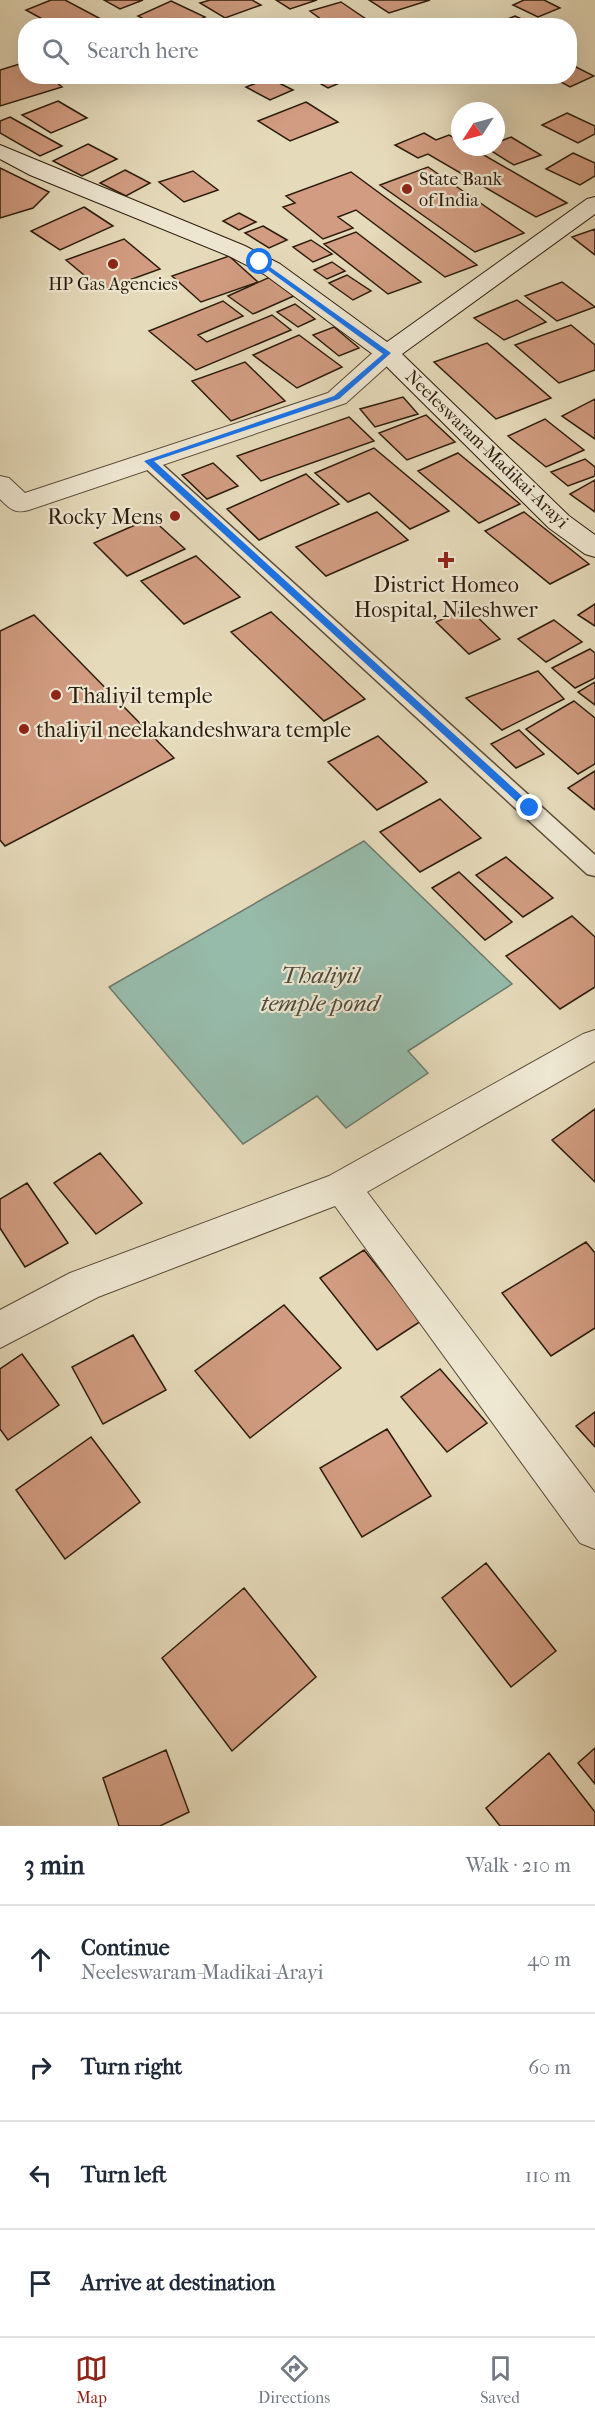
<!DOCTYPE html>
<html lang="en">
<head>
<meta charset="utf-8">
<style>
  body { margin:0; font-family:"IM FELL French Canon",serif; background:#f6f6f7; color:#1f2937 }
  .compass { position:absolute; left:451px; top:102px; width:54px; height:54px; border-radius:50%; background:#fff; box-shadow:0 6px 24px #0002; rotate:234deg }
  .stop { position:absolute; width:18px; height:18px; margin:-14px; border:4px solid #1a73e8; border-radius:50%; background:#fff }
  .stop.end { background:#1a73e8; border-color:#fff; box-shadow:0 2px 6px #0008 }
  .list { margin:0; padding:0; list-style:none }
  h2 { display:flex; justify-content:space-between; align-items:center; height:78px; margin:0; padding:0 24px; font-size:26px }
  h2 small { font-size:20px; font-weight:400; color:#747a83 }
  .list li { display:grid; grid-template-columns:39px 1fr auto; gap:18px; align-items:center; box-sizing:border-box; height:108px; padding:0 24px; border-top:2px solid #e0e1e3 }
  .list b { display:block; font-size:22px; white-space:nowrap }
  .list p { margin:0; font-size:20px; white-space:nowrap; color:#747a83 }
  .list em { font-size:20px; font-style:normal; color:#747a83 }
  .icon { flex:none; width:33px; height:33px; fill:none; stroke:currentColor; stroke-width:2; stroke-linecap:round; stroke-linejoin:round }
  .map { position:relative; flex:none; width:595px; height:1826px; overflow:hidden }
  .search { position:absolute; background:#fff; box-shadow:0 6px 24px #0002; left:18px; right:18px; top:18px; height:66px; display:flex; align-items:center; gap:15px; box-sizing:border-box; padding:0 21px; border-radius:24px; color:#747a83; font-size:22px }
  .sheet { height:510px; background:#fff }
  nav { display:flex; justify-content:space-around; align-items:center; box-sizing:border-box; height:84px; border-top:2px solid #e0e1e3; background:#fff; font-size:16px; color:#747a83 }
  nav a { display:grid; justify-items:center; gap:3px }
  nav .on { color:#8f2418 }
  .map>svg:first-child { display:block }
  .water { fill:#97bbaa; stroke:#6d7b6b; stroke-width:1.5 }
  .building { fill:#d19c81; stroke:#2d1c0c; stroke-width:1.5 }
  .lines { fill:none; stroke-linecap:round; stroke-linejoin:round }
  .lane-casing { stroke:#5b4c38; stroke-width:3 }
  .street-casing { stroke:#5b4c38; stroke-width:2 }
  .secondary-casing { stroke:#2d1c0c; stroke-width:2 }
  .lane { fill:#eee7d2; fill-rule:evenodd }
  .street { fill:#eee7d2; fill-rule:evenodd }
  .secondary { fill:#eee7d2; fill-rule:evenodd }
  .route { fill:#1a73e8 }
  .poi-dot { fill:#8f2418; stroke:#eee7d2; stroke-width:2 }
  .labels { text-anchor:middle; stroke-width:4.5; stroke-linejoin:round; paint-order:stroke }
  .far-poi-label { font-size:18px; fill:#2d1c0c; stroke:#eee7d2; text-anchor:start }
  .far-street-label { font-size:18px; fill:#2d1c0c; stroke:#eee7d2 }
  .poi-label { font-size:22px; fill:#2d1c0c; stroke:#eee7d2; text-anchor:start }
  .water-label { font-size:24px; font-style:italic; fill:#4d4c3b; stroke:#eee7d2 }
</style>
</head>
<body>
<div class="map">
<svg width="595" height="1826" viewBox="0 0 595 1826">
  <rect width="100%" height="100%" fill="#e5daba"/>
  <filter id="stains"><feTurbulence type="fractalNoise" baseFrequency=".00333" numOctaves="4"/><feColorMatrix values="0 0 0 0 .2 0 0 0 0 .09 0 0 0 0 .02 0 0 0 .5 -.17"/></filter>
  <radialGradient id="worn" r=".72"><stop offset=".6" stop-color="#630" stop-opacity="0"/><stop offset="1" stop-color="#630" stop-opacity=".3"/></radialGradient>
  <path class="water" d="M364,841L512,984L408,1051L428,1073L346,1128L317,1096L243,1144L109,987Z"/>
  <path class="building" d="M51,0H65L114,26H55L26,10Z
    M104,0H143L120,9Z
    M210,0H252L261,5L225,18L200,3Z
    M276,0H317L290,9Z
    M369,0H430L389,13Z
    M524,0H544L560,8L538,17L513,5Z
    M171,1L205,17L187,26H157L138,16Z
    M341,2L366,19L344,26H330L310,11Z
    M515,16L534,25L504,26L498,23Z
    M26,62V76H49L62,87L0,106V70Z
    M570,64L594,76L570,87L550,76H570Z
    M307,76H356L328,88Z
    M426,76H456L435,83Z
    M269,78L293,90L270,100L246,87Z
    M58,101L87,118L51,133L22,115Z
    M306,102L338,122L290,141L258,121Z
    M567,113L595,126V134L578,143L542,125Z
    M10,117L62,146L40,156L0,133V121Z
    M424,133L436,140L449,135L460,141V147H470L567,203L536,217L428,154L418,158L395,145Z
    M511,137L541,155L514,165L485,147H496V143Z
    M88,144L117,159L82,176L53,161Z
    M573,153L595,163V176L580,185L546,169Z
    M428,167L524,233L475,252L380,185Z
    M0,168L49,192L33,208L0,218Z
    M125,170L150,183L126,196L100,183Z
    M193,171L218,190L184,202L159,182Z
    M351,172L477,265L445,277L356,210L338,217L353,228L323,239L283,207L295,203L286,196Z
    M84,207L113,226L60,250L31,231Z
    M239,213L256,222L239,230L223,221Z
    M263,226L287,240L269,248L245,233Z
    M595,229V255L572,237Z
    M356,232L421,282L388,294L324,244Z
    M124,239L160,269L102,290L66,260Z
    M311,240L332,254L313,262L293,247Z
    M229,256L258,282L201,302L172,276Z
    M332,262L345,271L327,279L314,270Z
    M347,275L371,291L353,300L329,283Z
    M270,277L296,295L253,314L228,296Z
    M562,282L595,307L557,321L525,296Z
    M517,300L546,322L504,340L474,318Z
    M223,301L243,316L198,335L207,342L272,315L291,330L196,370L149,331Z
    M295,304L315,319L298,327L277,312Z
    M571,325L595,345V370L559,383L515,345Z
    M334,327L359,348L339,356L313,335Z
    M299,335L342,367L297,388L253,355Z
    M487,343L551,398L496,419L434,362Z
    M245,362L285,401L231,421L192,381Z
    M403,397L418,414L375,427L360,409Z
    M595,399V439L562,416Z
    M426,415L455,442L407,460L379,433Z
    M349,417L374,441L261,481L237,456Z
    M545,419L584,450L546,467L508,436Z
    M374,448L449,511L410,529L369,493L348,502L315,473Z
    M458,453L520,504L479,523L418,471Z
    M585,459L595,467V476L568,486L551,472Z
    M213,463L238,486L207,499L182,475Z
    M306,474L339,504L259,540L227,509Z
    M595,480V512L570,494Z
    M377,512L408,540L326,576L296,547Z
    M524,512L589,564L550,584L485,531Z
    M151,518L185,549L127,576L94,543Z
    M196,556L240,597L184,624L141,581Z
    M595,604V626L578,615Z
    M468,608L500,639L469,654L436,622Z
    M271,612L365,699L324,721L231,632Z
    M34,615L174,758L5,846L0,840V631Z
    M554,620L582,642L546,662L518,639Z
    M590,649L595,653V678L575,688L552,668Z
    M538,671L564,699L502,730L466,698Z
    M595,682V705L578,692Z
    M574,701L595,718V764L578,774L526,729Z
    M519,730L544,754L516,768L491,744Z
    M378,736L427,782L377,810L328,762Z
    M595,771V810L568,788Z
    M440,799L481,838L420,872L380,832Z
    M506,857L553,898L523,917L476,875Z
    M459,872L512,922L485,940L432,888Z
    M572,916L595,937V987L560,1009L506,956Z
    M595,1109V1182L552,1140Z
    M100,1153L142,1203L96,1234L54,1183Z
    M27,1183L68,1243L25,1267L0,1228V1199Z
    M586,1242L595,1253V1328L551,1356L502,1293Z
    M364,1250L421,1321L377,1350L320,1278Z
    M284,1305L341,1368L250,1438L195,1371Z
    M133,1335L166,1390L103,1424L72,1367Z
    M22,1354L59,1405L8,1440L0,1429V1369Z
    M440,1369L487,1423L447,1452L401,1397Z
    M595,1412V1447L576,1426Z
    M387,1429L431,1496L362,1537L320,1468Z
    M91,1437L140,1502L65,1559L16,1490Z
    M486,1563L556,1651L511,1687L442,1598Z
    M244,1588L316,1677L232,1751L162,1658Z
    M595,1748V1784L578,1763Z
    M166,1750L189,1812L160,1826H119L103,1778Z
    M549,1753L595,1812V1826H500L486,1808Z"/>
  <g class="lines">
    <g class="lane-casing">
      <path id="lane" d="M148,456L154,457L595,855V876L587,874L142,465L139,461L142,457Z"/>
    </g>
    <g class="street-casing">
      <path id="street" d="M387,346L396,348L399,353L396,358L346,403L29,510C15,514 10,509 0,499V476L9,478L25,493L328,393L378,348Z
        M595,1030V1061L367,1192L595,1493V1549L580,1543L335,1206L98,1297L0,1348V1310L70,1273L329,1176L583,1034Z"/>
    </g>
    <g class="secondary-casing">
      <path id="secondary" d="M0,145L245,246L280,264L387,342L587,199L595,197V214L402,354L569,516L595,535V557L585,554L549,528L378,358L264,274L229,256L30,175L0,159Z"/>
    </g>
    <use href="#lane" class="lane"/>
    <use href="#street" class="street"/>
    <use href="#secondary" class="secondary"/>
  </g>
  <path class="route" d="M260,260L391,353L339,399L154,461L533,806V811H527L144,461L334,396L383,354L258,263Z"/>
  <g class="poi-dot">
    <circle cx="407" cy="189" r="6"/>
    <circle cx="113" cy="264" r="6"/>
    <circle cx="175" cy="516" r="6"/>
    <path d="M443 551h6v6h6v6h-6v6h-6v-6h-6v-6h6z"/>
    <circle cx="56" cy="695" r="6"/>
    <circle cx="24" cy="729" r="6"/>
  </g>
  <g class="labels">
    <g class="far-poi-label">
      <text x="419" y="185">State Bank<tspan x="419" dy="21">of India</tspan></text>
      <text x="113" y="290" text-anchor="middle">HP Gas Agencies</text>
    </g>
    <g class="far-street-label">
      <text transform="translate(487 449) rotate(44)" y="6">Neeleswaram-Madikai-Arayi</text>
    </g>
    <g class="poi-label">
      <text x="163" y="524" text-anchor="end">Rocky Mens</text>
      <text x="446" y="592" text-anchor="middle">District Homeo<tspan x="446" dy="25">Hospital, Nileshwer</tspan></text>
      <text x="68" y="703">Thaliyil temple</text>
      <text x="36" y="737">thaliyil neelakandeshwara temple</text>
    </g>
    <g class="water-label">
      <text x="320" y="983">Thaliyil<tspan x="320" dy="28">temple pond</tspan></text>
    </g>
  </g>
  <rect width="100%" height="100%" filter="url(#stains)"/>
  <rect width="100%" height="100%" fill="url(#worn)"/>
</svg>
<svg class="compass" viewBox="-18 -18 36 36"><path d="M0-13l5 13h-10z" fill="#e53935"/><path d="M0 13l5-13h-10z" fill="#747a83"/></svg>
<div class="stop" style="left:260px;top:262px"></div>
<div class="stop end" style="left:530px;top:808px"></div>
<div class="search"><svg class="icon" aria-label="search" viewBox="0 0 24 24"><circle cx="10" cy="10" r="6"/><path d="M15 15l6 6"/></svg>Search here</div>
</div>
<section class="sheet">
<h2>3 min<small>Walk · 210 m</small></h2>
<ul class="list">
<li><svg class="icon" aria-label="ahead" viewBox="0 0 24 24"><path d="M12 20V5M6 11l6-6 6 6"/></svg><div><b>Continue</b><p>Neeleswaram-Madikai-Arayi</p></div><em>40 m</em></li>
<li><svg class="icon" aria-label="right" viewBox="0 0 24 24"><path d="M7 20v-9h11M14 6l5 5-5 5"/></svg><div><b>Turn right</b></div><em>60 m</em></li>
<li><svg class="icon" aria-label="left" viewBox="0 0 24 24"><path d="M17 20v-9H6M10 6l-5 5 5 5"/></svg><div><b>Turn left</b></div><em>110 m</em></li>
<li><svg class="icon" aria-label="arrive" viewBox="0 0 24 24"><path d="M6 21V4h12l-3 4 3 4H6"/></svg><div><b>Arrive at destination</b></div></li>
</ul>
</section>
<nav>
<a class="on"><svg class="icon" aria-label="map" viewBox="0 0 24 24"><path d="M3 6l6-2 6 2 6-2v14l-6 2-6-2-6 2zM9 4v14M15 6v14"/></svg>Map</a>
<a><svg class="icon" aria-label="directions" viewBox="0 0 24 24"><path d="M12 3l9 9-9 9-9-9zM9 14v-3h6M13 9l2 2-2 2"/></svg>Directions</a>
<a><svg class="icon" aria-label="saved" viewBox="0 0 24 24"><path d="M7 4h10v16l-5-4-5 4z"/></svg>Saved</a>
</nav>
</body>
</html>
